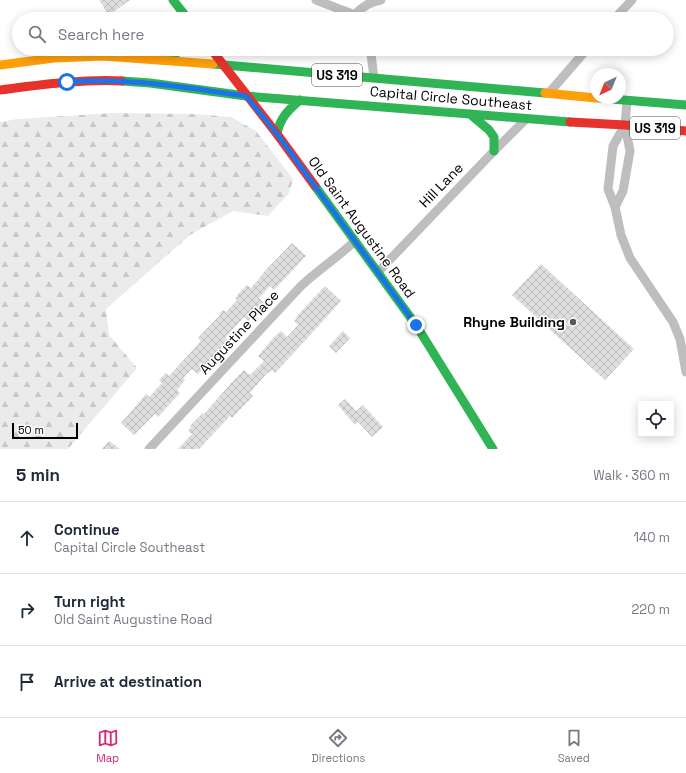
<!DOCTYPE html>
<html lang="en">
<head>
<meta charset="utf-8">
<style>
  body { margin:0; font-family:"Space Grotesk",sans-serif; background:#f6f6f7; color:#1f2937 }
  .controls { position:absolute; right:12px; bottom:12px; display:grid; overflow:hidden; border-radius:0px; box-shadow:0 2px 10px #0003 }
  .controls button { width:36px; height:36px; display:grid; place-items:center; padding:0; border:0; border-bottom:1px solid #e0e1e3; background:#fff; color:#1f2937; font:20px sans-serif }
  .compass { position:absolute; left:590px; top:68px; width:36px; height:36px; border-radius:50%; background:#fff; box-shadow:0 2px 10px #0003; rotate:223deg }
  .scale { position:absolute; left:12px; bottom:10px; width:66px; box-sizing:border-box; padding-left:4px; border:2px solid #000; border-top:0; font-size:11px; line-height:14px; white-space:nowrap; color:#000; -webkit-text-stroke:3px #fff; paint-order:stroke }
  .stop { position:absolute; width:12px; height:12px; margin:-9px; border:3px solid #1a73e8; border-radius:50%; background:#fff }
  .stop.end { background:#1a73e8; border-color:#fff; box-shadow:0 1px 4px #0008 }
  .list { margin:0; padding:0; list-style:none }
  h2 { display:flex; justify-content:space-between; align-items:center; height:52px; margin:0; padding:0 16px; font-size:17px }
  h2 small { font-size:13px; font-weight:400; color:#747a83 }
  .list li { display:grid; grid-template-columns:26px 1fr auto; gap:12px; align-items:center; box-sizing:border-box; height:72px; padding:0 16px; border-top:1px solid #e0e1e3 }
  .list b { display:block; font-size:15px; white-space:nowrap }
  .list p { margin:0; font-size:13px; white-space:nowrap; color:#747a83 }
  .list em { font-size:13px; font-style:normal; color:#747a83 }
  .icon { flex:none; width:22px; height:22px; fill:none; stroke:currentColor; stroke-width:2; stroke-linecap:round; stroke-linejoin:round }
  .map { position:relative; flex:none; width:686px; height:449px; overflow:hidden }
  .search { position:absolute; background:#fff; box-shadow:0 2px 10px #0003; left:12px; right:12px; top:12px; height:44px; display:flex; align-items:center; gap:10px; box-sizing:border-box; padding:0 14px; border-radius:22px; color:#747a83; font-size:15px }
  .sheet { height:268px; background:#fff }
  nav { display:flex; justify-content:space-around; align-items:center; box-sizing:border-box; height:56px; border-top:1px solid #e0e1e3; background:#fff; font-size:11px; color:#747a83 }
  nav a { display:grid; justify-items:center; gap:2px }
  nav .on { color:#db2777 }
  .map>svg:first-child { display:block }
  .forest { fill:url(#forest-firs) }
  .building { fill:url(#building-cross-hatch) }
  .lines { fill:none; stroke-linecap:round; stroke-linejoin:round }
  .street { stroke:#bebebe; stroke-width:9 }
  .fast { stroke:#30b455; stroke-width:9 }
  .slow { stroke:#ff9f0a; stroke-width:9 }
  .jam { stroke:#e5322d; stroke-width:9 }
  .route { stroke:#1a73e8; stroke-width:5 }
  .poi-dot { fill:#595959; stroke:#fff; stroke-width:1.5 }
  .labels { text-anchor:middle; stroke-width:3; stroke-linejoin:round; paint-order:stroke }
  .shield { fill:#fff; stroke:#4c4c4c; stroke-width:1 }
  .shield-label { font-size:13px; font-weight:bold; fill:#000 }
  .street-label { font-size:14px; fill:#000; stroke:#fff }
  .poi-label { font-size:14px; font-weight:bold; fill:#000; stroke:#fff; text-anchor:end }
</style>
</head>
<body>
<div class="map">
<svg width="686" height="449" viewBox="0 0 686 449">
  <defs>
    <pattern id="forest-firs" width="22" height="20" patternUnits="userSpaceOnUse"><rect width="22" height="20" fill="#ebebeb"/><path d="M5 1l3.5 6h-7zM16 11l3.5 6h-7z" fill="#c8c8c8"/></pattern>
    <pattern id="building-cross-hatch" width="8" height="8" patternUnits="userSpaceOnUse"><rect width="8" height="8" fill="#dedede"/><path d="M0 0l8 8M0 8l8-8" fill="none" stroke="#bdbdbd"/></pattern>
  </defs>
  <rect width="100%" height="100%" fill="#fff"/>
  <path class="forest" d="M112,113L193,114L231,117L256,131L293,179L289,193L268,216L233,211L190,235L106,309L109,335L137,368L68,449H0V122L17,119Z"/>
  <path class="building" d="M99,0H130L109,15Z
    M292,243L306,256L274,290L270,286L259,298L264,303L255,313L248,321L245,317L243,318L225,338L229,341L198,374L192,369L183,378L185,380L177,390L180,393L158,417L155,414L134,435L121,423L129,414L146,394L149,397L162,383L159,380L166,373L169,376L192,351L201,341L198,338L220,315L219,314L223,310L226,312L237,300L235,298L240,292L247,285L251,288L266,270Z
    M541,264L634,349L605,380L512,295Z
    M325,286L341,301L302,344L275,373L272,370L269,373L268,372L250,393L253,396L232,418L230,416L199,449H178L192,434L188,431L191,427L190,426L203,413L204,414L233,381L244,370L250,375L264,361L258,356L275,336L281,331L287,337L298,325L294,321L297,318L296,317Z
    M343,331L350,338L336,353L329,346Z
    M345,399L356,411L363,405L383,427L372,437L358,422L355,425L338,405Z
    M109,441L120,449H102Z"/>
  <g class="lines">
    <path class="street" d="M316,0L355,15
      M355,15C362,6 370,2 381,0
      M614,19L632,0
      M367,49L371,54L374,78
      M549,93L587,49
      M625,125L613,146L608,189L615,207L621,235L630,258L673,322L680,339L686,372
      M615,207L623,191L630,151L625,125L627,101
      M378,272L494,151L526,119
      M149,449L301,286C318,270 338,257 355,241"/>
    <path class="fast" d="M173,0L188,19
      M185,16L186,19
      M163,60L184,49
      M213,64L545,93
      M122,81L150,83L246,96L570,122
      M599,98L686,105
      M470,114L489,130L494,137V151
      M277,134C280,118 288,110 300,100
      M315,186L416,325L493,449"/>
    <path class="slow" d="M0,65L54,58L103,56L213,64
      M545,93L596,98"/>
    <path class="jam" d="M211,49L277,134L315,186
      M0,90C40,85 81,79 122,81
      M570,122L625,125L686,131"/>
  </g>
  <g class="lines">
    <path class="route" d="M67,82C127,77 187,88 246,96L277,134L416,325"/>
  </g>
  <circle class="poi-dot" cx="573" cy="322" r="4"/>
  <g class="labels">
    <g class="shield">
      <rect x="312" y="64" width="50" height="22" rx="3"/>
      <rect x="630" y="117" width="50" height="22" rx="3"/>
    </g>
    <g class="shield-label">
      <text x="337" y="80">US 319</text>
      <text x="655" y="133">US 319</text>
    </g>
    <g class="street-label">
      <text transform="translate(451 98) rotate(5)" y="5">Capital Circle Southeast</text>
      <text transform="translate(441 185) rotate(-46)" y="5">Hill Lane</text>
      <text transform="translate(362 227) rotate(54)" y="5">Old Saint Augustine Road</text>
      <text transform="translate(239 332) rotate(-47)" y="5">Augustine Place</text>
    </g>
    <g class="poi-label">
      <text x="565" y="327">Rhyne Building</text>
    </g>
  </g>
</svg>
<div class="controls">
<button><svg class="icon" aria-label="locate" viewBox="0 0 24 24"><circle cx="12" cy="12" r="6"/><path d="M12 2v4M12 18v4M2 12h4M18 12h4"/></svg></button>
</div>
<svg class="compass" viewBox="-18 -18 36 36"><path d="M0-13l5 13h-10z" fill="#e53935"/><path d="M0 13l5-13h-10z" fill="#747a83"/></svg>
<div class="scale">50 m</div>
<div class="stop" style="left:67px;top:82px"></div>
<div class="stop end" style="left:416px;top:325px"></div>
<div class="search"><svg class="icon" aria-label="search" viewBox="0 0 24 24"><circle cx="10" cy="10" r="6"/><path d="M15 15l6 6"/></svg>Search here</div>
</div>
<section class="sheet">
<h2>5 min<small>Walk · 360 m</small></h2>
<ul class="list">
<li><svg class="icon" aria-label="ahead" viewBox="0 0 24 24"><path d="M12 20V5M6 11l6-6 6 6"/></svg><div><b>Continue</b><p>Capital Circle Southeast</p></div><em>140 m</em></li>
<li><svg class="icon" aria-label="right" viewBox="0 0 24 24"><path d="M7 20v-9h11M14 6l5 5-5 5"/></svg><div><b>Turn right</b><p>Old Saint Augustine Road</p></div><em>220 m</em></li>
<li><svg class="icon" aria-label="arrive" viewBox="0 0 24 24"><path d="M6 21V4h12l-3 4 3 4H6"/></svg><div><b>Arrive at destination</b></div></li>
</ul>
</section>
<nav>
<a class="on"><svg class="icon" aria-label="map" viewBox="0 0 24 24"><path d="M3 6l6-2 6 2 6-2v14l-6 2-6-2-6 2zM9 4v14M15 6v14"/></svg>Map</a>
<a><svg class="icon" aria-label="directions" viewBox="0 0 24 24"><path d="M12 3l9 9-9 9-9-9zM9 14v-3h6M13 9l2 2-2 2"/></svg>Directions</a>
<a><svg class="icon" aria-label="saved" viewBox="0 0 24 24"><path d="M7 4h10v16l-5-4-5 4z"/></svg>Saved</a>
</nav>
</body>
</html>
